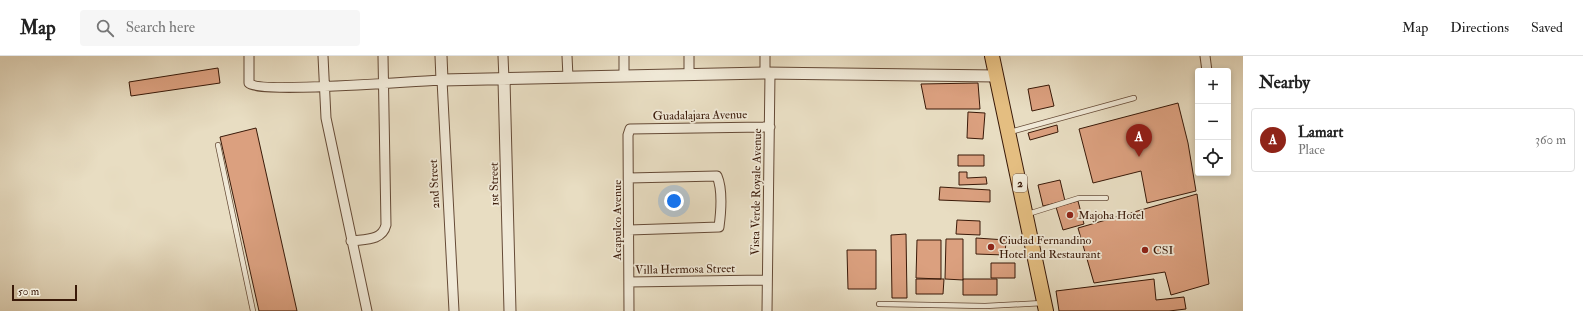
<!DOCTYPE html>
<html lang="en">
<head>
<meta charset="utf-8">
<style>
  body { margin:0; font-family:"IM FELL Double Pica",serif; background:#f6f6f6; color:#222 }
  .controls { position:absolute; right:12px; top:12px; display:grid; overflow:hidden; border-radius:4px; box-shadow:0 2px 6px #0003 }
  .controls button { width:36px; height:36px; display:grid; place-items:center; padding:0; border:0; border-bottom:1px solid #e0e0e0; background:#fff; color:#222; font:20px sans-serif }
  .scale { position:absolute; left:12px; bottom:10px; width:65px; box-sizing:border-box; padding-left:4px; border:2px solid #391908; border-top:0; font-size:11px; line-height:14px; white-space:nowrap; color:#391908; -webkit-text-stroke:3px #f0e9d7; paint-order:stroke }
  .you { position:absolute; left:674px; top:145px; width:14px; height:14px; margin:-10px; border:3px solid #fff; border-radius:50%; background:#1a73e8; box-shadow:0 0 0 6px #1a73e833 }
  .badge { display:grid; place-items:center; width:26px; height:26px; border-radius:50%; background:#8f2418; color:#fff; font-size:13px; font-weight:700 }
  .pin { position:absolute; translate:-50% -33px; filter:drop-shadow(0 1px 2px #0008) }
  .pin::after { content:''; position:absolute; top:21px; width:14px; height:12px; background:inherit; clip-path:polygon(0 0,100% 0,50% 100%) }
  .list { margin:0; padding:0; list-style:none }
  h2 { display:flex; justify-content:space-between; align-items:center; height:52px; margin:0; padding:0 16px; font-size:17px }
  h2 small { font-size:13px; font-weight:400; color:#767676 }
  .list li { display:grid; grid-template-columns:26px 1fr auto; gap:12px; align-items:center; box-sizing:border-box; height:64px; margin:0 8px 8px; padding:0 8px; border:1px solid #e0e0e0; border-radius:4px }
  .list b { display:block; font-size:15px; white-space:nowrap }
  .list p { margin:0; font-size:13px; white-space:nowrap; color:#767676 }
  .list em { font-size:13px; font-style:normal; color:#767676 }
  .icon { flex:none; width:22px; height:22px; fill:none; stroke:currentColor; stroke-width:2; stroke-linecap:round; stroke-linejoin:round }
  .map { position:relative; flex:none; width:1243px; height:255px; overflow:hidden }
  header { display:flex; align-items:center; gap:24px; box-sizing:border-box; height:56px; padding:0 20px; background:#fff; border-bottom:1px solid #e0e0e0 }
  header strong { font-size:19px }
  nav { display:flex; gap:22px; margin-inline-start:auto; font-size:14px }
  .search { width:280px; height:36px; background:#f6f6f6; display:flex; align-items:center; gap:10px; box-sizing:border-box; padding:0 14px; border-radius:4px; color:#767676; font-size:15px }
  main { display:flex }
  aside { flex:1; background:#fff }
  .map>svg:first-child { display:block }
  .building { fill:#dba07f; stroke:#391908 }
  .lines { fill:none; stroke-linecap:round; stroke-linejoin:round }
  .service-casing { stroke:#654a36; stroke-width:6 }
  .minor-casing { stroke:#654a36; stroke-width:11 }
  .tertiary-casing { stroke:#654a36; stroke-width:13 }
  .primary-casing { stroke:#391908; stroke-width:16 }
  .service { stroke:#f0e9d7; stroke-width:4.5 }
  .minor { stroke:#f0e9d7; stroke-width:9 }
  .tertiary { stroke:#f0e9d7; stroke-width:11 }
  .primary { stroke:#e4be81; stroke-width:14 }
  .poi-dot { fill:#8f2418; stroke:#f0e9d7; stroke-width:1.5 }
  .labels { text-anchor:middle; stroke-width:3.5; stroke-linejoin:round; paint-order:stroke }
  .shield { fill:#f0e9d7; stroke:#705746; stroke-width:1 }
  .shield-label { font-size:11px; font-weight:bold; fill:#391908 }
  .street-label { font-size:12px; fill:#391908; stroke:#f0e9d7 }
  .poi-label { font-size:12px; fill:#391908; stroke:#f0e9d7; text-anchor:start }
</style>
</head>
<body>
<header>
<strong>Map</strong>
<div class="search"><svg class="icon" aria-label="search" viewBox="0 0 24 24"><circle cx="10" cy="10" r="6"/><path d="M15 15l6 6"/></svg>Search here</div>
<nav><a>Map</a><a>Directions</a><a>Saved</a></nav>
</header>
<main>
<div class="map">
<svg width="1243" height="255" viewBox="0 0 1243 255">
  <rect width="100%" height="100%" fill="#e8ddc2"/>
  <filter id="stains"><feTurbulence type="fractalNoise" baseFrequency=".005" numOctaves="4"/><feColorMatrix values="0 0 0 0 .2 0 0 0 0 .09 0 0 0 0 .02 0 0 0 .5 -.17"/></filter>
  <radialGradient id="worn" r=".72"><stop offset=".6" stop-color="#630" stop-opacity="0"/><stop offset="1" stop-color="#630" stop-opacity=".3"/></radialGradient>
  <path class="building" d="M218,12L220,27L131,40L129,26Z
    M978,27L980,53H926L921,28Z
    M1049,29L1054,50L1032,55L1028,33Z
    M1178,47L1188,87L1196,135L1147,147L1141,115L1093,127L1079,73Z
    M968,56L985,57L983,83L967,82Z
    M1057,69L1058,76L1030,84L1028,77Z
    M256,72L297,255H259L220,81Z
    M958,99H984V110H958Z
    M959,116H967V122L986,121L987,128L959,129Z
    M1060,124L1065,145L1043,150L1038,129Z
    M940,131L990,134V146L939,144Z
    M1197,138L1209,228L1171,239L1165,216L1094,227L1078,172Z
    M1078,145L1084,168L1063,174L1056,151Z
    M957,164L980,165V179L956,178Z
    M906,178L907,242H892L891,179Z
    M976,182L1006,184L1005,199L976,198Z
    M946,183H963V224L945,223Z
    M917,184H941V223L916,222Z
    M847,194H876V233H848Z
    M991,207H1015V222H991Z
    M916,223H944L943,238H916Z
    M963,223H997V239H963Z
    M1154,223L1156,244L1184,241L1186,253L1169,255H1059L1056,235Z"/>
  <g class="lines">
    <g class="service-casing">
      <path id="service" d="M1010,76L1134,42
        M218,89L253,255
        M1028,158L1079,142H1106
        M879,248L985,250L1043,247"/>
    </g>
    <g class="minor-casing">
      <path id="minor" d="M249,0V27C259,38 417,25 442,24L454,255
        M323,0L326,62L367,255
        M503,0L504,24
        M567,0L568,21
        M624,0V19
        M765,0V17
        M1205,0L1207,15
        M689,18V0
        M629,122L717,120C723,134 721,156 719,171L629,174
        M351,185C365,183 382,185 386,169L383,0
        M629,226L767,224
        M629,255L628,79L630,73L770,71
        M767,255L770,17"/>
    </g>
    <g class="tertiary-casing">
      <path id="tertiary" d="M441,0L442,24L765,17L996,20
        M504,24L510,255"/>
    </g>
    <g class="primary-casing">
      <path id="primary" d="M992,0L1046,255"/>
    </g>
    <use href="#service" class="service"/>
    <use href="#minor" class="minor"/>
    <use href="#tertiary" class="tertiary"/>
    <use href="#primary" class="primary"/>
  </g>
  <g class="poi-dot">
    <circle cx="1070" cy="159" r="4"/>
    <circle cx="991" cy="191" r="4"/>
    <circle cx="1145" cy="194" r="4"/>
  </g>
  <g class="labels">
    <rect class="shield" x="1013" y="118" width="14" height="18" rx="3"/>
    <g class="shield-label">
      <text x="1020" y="131">2</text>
    </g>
    <g class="street-label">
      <text transform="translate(700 59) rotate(-1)" y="4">Guadalajara Avenue</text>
      <text transform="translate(434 128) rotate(-93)" y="4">2nd Street</text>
      <text transform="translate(494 128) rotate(-91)" y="4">1st Street</text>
      <text transform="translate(756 136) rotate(-89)" y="4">Vista Verde Royale Avenue</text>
      <text transform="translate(617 164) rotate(-90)" y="4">Acapulco Avenue</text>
      <text transform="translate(685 213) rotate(-1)" y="4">Villa Hermosa Street</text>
    </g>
    <g class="poi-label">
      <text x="1078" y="163">Majoha Hotel</text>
      <text x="999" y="188">Ciudad Fernandino<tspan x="999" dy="14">Hotel and Restaurant</tspan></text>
      <text x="1153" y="198">CSI</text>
    </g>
  </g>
  <rect width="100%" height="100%" filter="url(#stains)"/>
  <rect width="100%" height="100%" fill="url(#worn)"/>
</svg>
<div class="controls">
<button>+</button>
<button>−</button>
<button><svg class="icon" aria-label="locate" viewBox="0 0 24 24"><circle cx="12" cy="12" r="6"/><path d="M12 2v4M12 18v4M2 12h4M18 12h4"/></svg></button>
</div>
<div class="scale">50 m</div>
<div class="you"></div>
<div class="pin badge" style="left:1139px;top:101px">A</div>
</div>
<aside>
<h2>Nearby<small></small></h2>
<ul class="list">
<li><span class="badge">A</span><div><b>Lamart</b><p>Place</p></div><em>360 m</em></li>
</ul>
</aside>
</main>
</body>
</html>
